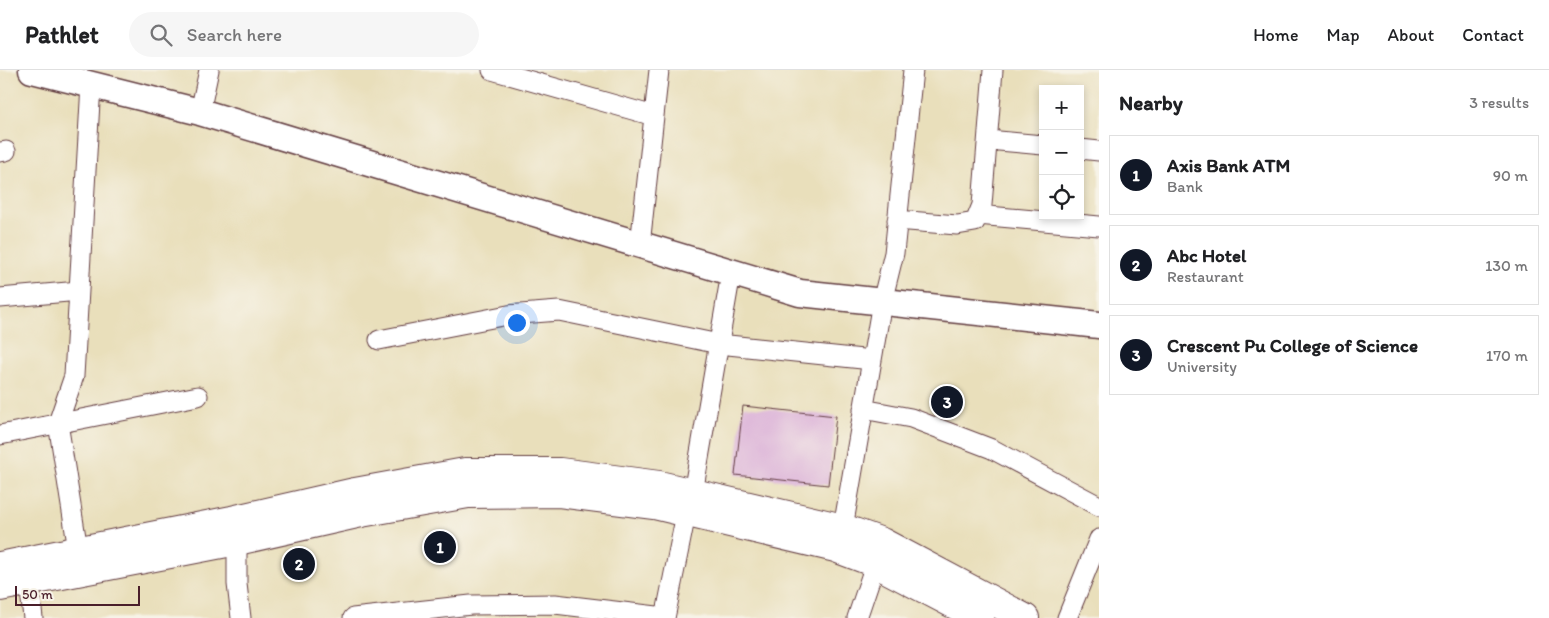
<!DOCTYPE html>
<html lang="en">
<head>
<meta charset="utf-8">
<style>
  body { margin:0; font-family:Itim,sans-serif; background:#f6f6f6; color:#202124 }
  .controls { position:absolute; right:15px; top:15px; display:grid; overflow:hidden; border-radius:0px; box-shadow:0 2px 8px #0003 }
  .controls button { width:45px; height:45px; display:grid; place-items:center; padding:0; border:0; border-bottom:1px solid #e0e0e0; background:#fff; color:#202124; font:25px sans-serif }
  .scale { position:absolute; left:15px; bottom:12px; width:125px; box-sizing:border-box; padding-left:5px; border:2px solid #4a1f2b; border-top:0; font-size:14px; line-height:18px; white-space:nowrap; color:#4a1f2b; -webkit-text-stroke:4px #f7f3e8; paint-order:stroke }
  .you { position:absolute; left:516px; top:252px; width:18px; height:18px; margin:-12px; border:4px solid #fff; border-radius:50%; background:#1a73e8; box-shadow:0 0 0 8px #1a73e833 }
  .badge { display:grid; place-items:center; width:32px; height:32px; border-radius:50%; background:#111827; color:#fff; font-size:16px; font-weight:700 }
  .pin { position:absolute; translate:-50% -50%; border:2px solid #fff; box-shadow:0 1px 5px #0006 }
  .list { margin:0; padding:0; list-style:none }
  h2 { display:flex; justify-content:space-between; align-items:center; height:65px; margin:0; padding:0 20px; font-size:21px }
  h2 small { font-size:16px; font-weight:400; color:#757577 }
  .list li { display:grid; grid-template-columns:32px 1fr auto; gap:15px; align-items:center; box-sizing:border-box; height:80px; margin:0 10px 10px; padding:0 10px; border:1px solid #e0e0e0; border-radius:0px }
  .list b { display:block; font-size:19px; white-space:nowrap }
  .list p { margin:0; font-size:16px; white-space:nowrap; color:#757577 }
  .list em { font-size:16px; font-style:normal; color:#757577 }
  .icon { flex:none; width:28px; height:28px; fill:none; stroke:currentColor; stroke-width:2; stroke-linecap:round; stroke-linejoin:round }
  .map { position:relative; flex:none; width:1099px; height:548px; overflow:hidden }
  header { display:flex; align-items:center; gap:30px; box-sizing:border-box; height:70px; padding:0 25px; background:#fff; border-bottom:1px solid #e0e0e0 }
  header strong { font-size:24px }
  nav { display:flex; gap:28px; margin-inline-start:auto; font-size:18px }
  .search { width:350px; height:45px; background:#f6f6f6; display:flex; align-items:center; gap:12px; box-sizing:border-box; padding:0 18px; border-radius:28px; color:#757577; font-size:19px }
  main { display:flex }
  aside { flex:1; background:#fff }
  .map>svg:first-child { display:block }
  .building { fill:#dbb1d8 }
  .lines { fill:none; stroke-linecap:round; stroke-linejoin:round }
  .street-casing { stroke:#623c41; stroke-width:21 }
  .secondary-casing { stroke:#623c41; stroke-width:29 }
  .primary-casing { stroke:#623c41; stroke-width:30 }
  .street { stroke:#fff; stroke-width:19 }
  .secondary { stroke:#fff; stroke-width:26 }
  .primary { stroke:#fff; stroke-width:28 }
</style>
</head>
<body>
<header>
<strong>Pathlet</strong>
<div class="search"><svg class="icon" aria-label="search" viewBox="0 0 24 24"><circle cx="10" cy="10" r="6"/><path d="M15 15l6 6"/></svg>Search here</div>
<nav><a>Home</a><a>Map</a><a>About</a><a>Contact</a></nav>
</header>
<main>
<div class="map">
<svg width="1099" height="548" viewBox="0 0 1099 548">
  <rect width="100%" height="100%" fill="#f7f3e8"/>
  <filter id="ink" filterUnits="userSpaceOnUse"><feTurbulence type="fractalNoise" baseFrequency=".02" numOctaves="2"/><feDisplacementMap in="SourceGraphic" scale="10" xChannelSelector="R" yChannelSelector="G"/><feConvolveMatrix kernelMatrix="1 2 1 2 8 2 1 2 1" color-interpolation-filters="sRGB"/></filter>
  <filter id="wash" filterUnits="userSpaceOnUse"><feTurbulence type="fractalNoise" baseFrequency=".0096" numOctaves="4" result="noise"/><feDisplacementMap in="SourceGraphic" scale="20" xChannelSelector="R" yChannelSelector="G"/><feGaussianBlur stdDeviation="1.12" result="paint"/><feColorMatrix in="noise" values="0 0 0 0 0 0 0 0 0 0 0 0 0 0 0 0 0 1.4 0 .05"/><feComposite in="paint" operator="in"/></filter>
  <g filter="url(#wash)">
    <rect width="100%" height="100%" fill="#e9dfbb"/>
    <g id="blocks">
      <path class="building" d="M743,336L836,346L828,415L735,405Z"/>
    </g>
  </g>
  <g filter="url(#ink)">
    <use href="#blocks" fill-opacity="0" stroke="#623c41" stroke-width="1"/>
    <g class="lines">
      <g class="street-casing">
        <path id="street" d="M492,0L654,46
          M200,42L209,0
          M988,70L1043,75
          M1080,79L1099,81
          M0,82L6,81
          M978,145L1099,156
          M897,150L957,155L975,152L982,135L993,0
          M640,175L659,0
          M0,228L79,221
          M379,270L508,245L559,241L719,274L872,290
          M863,339L911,348L992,379L1099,436
          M0,365L198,326
          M693,423L731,203
          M843,458L882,232L894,183L913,0
          M237,471V514L241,548
          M78,480L58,353L74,306L91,15
          M29,511L33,548
          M353,548L471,535L555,534L665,547
          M665,548L686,444
          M857,548L879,483
          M1067,548L1099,469"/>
      </g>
      <g class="secondary-casing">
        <path id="secondary" d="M32,0L200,42L800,223L1099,255"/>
      </g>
      <g class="primary-casing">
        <path id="primary" d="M0,496L232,450L355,422L465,402H560L659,415L843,458L882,472L1025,548
          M0,517L237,471L361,443L468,424L559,423L654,435L835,478L875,493L980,548"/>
      </g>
      <use href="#street" class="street"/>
      <use href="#secondary" class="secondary"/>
      <use href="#primary" class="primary"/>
    </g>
  </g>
</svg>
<div class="controls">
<button>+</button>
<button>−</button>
<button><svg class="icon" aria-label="locate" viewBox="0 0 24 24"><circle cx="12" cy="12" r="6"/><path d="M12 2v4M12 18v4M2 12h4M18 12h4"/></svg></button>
</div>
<div class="scale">50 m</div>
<div class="you"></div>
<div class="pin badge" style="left:440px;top:477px">1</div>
<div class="pin badge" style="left:299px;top:494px">2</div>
<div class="pin badge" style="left:947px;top:332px">3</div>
</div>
<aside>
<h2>Nearby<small>3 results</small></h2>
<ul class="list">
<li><span class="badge">1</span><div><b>Axis Bank ATM</b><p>Bank</p></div><em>90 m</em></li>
<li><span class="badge">2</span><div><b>Abc Hotel</b><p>Restaurant</p></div><em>130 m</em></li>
<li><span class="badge">3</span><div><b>Crescent Pu College of Science</b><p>University</p></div><em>170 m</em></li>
</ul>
</aside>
</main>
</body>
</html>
